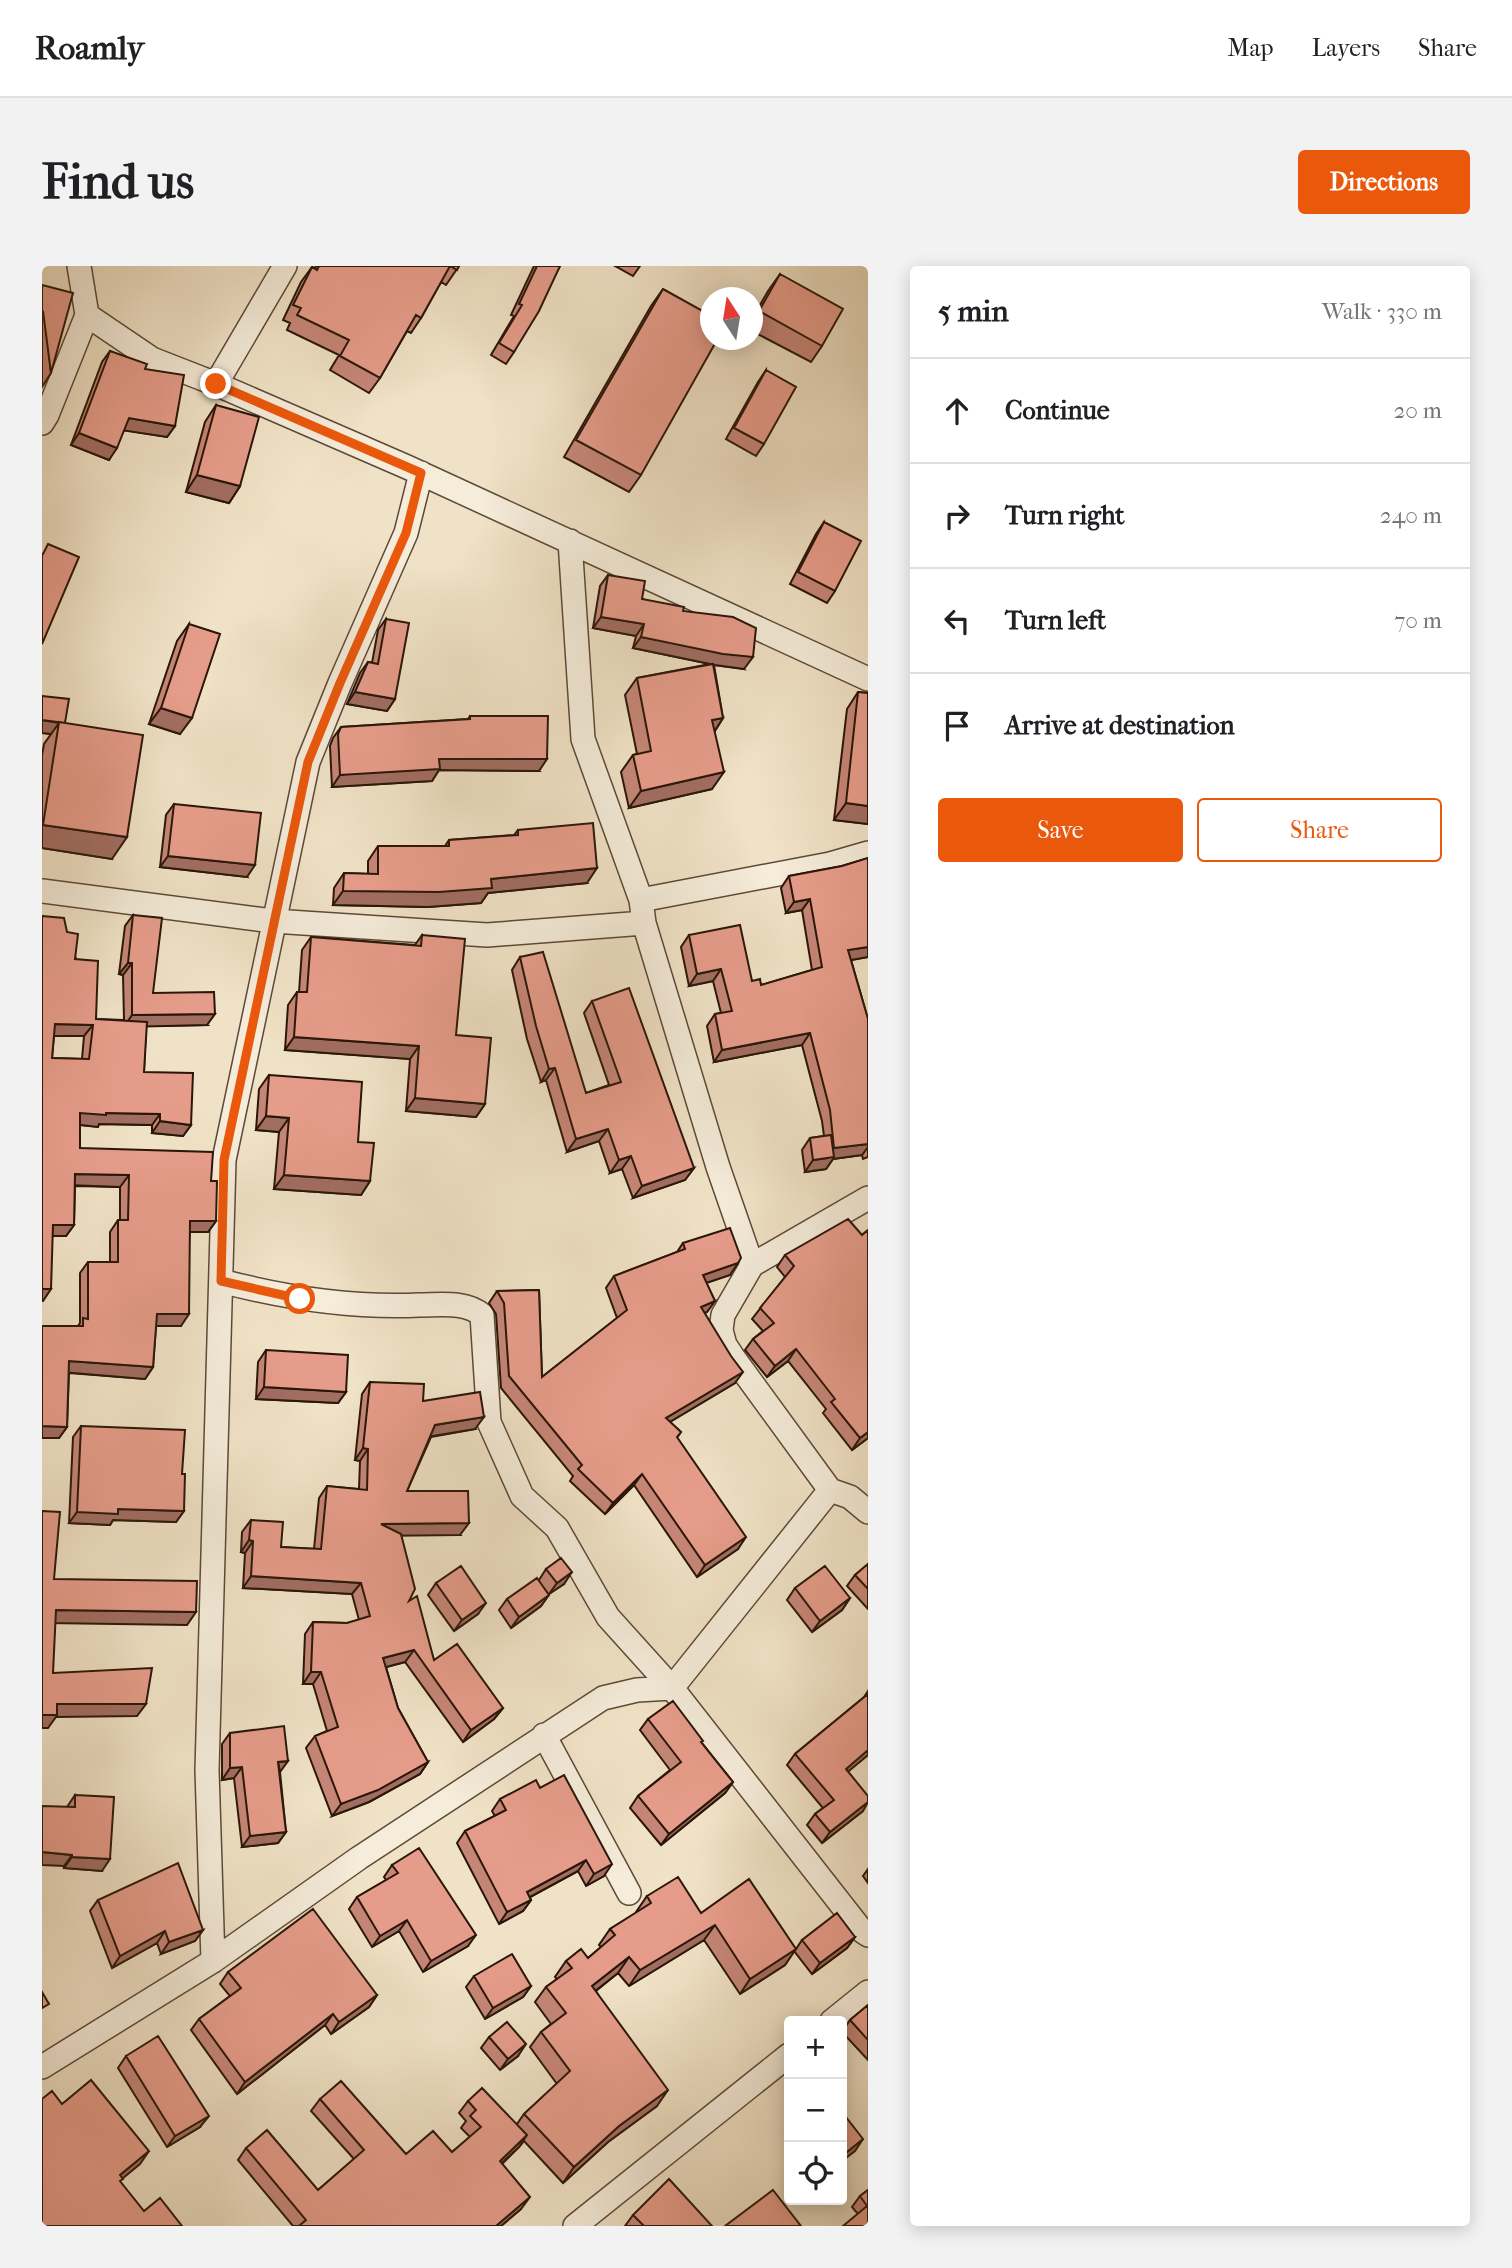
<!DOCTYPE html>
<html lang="en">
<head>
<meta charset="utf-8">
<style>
  body { margin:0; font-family:"IM FELL French Canon",serif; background:#f2f2f2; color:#202124 }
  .controls { position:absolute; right:21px; bottom:21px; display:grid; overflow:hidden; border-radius:7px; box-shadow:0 4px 18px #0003 }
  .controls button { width:63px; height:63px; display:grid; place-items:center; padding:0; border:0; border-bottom:2px solid #e0e0e0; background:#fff; color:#202124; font:35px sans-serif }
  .compass { position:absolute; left:658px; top:21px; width:63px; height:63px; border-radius:50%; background:#fff; box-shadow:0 4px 18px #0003; rotate:348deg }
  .stop { position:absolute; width:21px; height:21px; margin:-16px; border:5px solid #ea580c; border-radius:50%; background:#fff }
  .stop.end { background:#ea580c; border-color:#fff; box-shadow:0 2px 7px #0008 }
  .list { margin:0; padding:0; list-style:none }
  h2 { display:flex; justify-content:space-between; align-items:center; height:91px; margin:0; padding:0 28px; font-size:30px }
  h2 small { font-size:23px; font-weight:400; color:#757577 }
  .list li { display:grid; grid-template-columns:46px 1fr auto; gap:21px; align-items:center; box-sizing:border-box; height:105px; padding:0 28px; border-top:2px solid #e0e0e0 }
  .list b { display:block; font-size:26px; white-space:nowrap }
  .list em { font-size:23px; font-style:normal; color:#757577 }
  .actions { display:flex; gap:14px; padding:21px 28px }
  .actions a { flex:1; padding:16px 0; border:2px solid #ea580c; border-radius:7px; text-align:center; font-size:24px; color:#ea580c }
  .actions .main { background:#ea580c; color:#fff }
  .icon { flex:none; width:38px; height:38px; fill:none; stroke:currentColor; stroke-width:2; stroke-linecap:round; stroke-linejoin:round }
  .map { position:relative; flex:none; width:826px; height:1960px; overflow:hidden; border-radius:7px }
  header { display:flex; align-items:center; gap:42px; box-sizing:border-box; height:98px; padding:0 35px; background:#fff; border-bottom:2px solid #e0e0e0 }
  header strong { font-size:33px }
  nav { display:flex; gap:38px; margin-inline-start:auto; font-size:24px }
  .intro { display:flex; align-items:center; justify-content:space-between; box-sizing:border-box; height:168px; padding:0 42px }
  h1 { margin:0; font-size:49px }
  .button { padding:18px 32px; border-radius:7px; background:#ea580c; color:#fff; font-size:24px; font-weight:700 }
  main { display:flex; gap:42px; padding:0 42px }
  aside { flex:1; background:#fff; border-radius:7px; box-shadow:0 4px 18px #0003 }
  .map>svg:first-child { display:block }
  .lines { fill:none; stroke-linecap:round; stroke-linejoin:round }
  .minor-casing { stroke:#5c4938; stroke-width:26 }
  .minor { stroke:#f5ecda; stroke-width:23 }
  .wall { fill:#c68677; stroke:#2a1609; stroke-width:2; fill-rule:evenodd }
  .shaded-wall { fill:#a16d61; stroke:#2a1609; stroke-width:2 }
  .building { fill:#e69c8a; stroke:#2a1609; stroke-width:2; fill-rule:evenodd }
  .route { stroke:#ea580c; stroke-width:9 }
</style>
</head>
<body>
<header>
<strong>Roamly</strong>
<nav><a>Map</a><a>Layers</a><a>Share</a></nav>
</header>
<div class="intro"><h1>Find us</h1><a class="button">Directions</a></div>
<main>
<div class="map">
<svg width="826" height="1960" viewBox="0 0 826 1960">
  <rect width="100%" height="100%" fill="#f0e2c6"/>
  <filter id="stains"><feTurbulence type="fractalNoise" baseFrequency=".00286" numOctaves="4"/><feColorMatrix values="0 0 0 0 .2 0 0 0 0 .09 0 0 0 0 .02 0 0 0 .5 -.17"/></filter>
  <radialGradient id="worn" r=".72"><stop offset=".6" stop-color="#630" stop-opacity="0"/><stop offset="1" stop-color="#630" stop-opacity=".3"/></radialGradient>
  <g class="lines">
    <g class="minor-casing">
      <path id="minor" d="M37,0L45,49L110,93L174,118L365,201L826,413
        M174,118L243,0
        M0,157L5,149L45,49
        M528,275L541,473L599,634L602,657L676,901L710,999
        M0,625L231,655L445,669L602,657
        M599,634L788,598L826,587
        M826,932L710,999L681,1049L679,1064L683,1079L691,1091L788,1224L808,1231L826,1246
        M179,1015C244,1032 310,1042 377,1039C398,1039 424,1035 440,1049L447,1156L480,1230L515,1262L566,1351L630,1422L820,1665L826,1669
        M502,1469L587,1627
        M171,1695L165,1504L182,894L266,496L298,417L364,267L379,207
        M790,1755L826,1726
        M0,1801L171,1695L317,1592L561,1432L595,1424L630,1422L788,1224
        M533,1960L747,1789"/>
    </g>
    <use href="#minor" class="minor"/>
  </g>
  <path class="wall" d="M274,0H417L404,19L399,16L379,52L369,67L365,65L338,112L327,127L288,104L297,89L245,64L248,57L241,54L259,16L270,1L273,2Z
    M492,0H518L472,86L464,98L449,89L472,50L469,49Z
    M573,0H598L591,10Z
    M738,8L780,80L769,96L710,65V53L726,25Z
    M0,19L9,107L0,121Z
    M621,23L599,209L587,226L522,191L609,40Z
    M68,85L103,103L133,160L125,171L82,164L67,194L29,179L60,96Z
    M724,104L722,178L714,190L684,173L716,116Z
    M174,139L198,220L187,237L144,226L163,156Z
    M782,256L793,325L785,337L748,318L774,268Z
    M566,309L600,333L641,345L702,403L672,399L681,452L673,465L670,523L587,542L579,506L591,489L595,488L583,429L595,412L668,398L591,382L594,370L551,362L558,320Z
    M344,353L353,433L345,445L305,438L318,407L326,396L330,397L336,364Z
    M147,358L138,468L107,458L135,375Z
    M816,426L826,427V558L792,554L805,443Z
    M0,430L23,457L70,593L0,582V489L2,478L9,468L0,467Z
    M428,450L497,505L397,504L390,515L290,521L288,480L291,472L299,461L426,453Z
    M132,538L205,611L118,601L124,549Z
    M476,564L545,617L446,627L439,637L386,641L291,639L292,622L302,607L326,608V595L336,580H403L407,574L472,569Z
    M826,592V691L809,694L826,753V891L821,893L820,889L791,893L784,903L763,906L760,884L768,872L782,870L780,855L760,779L672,796L665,760L673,748L679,747L671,715L647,720L639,681L647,669L710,715L719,719L770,704L760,644L744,647L739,622L747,610L800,600Z
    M91,649L111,727L165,759L104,760L102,806L149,859L141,870L110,867V859L57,858L56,861L38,859V882L169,915L174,955L166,966H148L139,1060H114L111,1101L103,1113L27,1107L25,1161L17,1172H0L36,1060L38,1057V1007L46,996H68V966L76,954H78V921L33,920L32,959L24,970H10L1,1035L0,650L25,666L54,753L82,754L81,709L77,708L83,660ZM12,770H42L40,793L10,792Z
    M380,669L414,769L443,838L434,851L364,845L368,793L243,784L246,739L255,726H257L260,684L269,671L373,679Z
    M478,691L544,827L567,819L542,747L550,735L652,902L643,914L591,932L580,903L568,907L557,875L525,886L504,814L499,816L485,773L470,704Z
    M227,809L316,876L328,915L319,929L232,923L237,866L214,864L217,823Z
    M826,964V1172L810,1184L781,1147L784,1143L746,1095L725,1111L703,1084L711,1073L721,1065L710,1053L743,1011L735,1001L743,989L820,969Z
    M641,977L688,1009L664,1017L673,1035L665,1046L662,1047L693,1117L628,1156L639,1166L635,1172L696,1283L655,1311L592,1219L563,1248L528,1215L531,1210L459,1122L454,1048L447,1037L455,1025L497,1024L500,1111L575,1052L564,1022L572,1010L635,986Z
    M224,1084L304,1126L296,1137L214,1133L216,1096Z
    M328,1116L381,1135L433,1163L389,1171L365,1225L418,1269H359L367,1335L392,1394L461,1442L452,1453L421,1476L363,1396L344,1401L356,1442L386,1496L378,1508L327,1536L290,1550L264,1482L273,1470L285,1465L271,1418H261L263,1368L271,1356L305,1357L317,1354L310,1328L201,1322L203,1287L199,1286L200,1266L209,1254L239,1281L272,1283L277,1232L285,1220L317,1223L318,1195L313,1194L320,1128Z
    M39,1160L140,1208L142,1245L134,1256L71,1254L68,1259L27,1257L31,1171Z
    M826,1298V1343L805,1320L813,1309Z
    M504,1303L522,1318L507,1328L499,1340L469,1362L457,1344L465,1333L497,1314Z
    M394,1317L436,1348L412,1365L386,1329Z
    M753,1322L808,1332L800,1344L770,1366L745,1334Z
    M826,1425V1489L806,1505L821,1545L780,1577L765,1559L773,1548L781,1542L745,1499L753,1488L822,1431Z
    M606,1453L660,1477L691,1516L683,1527L619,1579L588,1542L596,1530L628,1504L598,1464Z
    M188,1467L238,1506L244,1566L236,1577L200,1581L192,1512L180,1514V1478Z
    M498,1522L562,1610L544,1620L536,1605L488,1631L489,1634L481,1645L457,1658L415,1577L423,1565L453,1550L450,1545L458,1533Z
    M33,1529L60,1605L22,1602L25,1541Z
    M350,1599L426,1680L381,1706L357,1665L330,1681L307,1643L315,1631L344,1614L342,1611Z
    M826,1603V1617L821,1610Z
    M605,1630L659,1647L754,1683L760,1674L813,1671L805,1682L770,1708L752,1685L743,1699L698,1728L662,1674L587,1720L576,1707L554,1725L615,1840L566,1876L521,1917L482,1875L477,1881L460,1898L479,1943L459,1960H251L196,1894L204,1882L276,1924L312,1893L269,1845L278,1833L364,1888L410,1886L428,1871L419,1862L424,1855L417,1847L426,1835L475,1858L482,1848L515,1818L488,1781L499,1766L509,1758L493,1736L504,1721L515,1713L513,1711L524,1695L546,1692L559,1681L557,1679L568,1663L594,1647V1646Z
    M56,1634L161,1664L153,1675L119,1688L115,1677L70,1702L48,1645Z
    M186,1706L335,1729L327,1741L289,1768L283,1759L195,1828L149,1764L157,1753L188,1730L178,1718Z
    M432,1710L489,1720L481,1731L443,1753L424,1721Z
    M826,1739V1794L800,1766L808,1754Z
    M447,1771L476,1790L458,1804L439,1782Z
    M84,1790L158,1861L125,1881L76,1802Z
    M826,1924V1960L810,1941L818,1930Z
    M591,1949L670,1960H583Z"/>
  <path class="shaded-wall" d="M87,152L133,160L125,171L79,164Z
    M37,167L75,182L67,194L29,179Z
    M155,209L198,220L187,237L144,226Z
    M559,351L602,358L594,370L551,362Z
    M599,371L711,391L702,403L673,399L591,382Z
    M313,426L353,433L345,445L305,438Z
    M119,442L150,452L138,468L107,458Z
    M681,452L670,469V454Z
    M0,454L17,457L9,468L0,467Z
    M397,493H505L497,505L397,504L390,515L290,521L298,509Z
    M682,506L670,523L587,542L599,525Z
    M804,537L826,540V558L792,554Z
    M0,559H1L85,571L70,593L0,582Z
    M126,590L213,599L205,611L118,601Z
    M555,602L545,617L446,627L439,637L386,641L291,639L301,625L449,613Z
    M768,633L760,644L744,647L752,636Z
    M826,681V691L798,696L806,684Z
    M86,697H90L81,709L77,708Z
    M679,703L671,715L647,720L655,708Z
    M173,748L165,759L82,761L90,749Z
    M13,758L51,759L42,770H5Z
    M768,767L760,779L672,796L680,784Z
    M252,771L377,780L368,793L243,784Z
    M513,802L504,814L499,816L507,803Z
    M373,832L443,838L434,851L364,845Z
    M38,847H64L118,848L110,859L57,858L56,861L30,858Z
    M224,850L247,852L237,866L214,864Z
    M118,855L149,859L141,870L110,867Z
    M566,863L557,875L525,886L534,873Z
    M826,878V881L820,889L791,893L784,903L763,906L771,894L786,892L792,882Z
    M589,890L580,903L568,907L577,894Z
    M652,902L643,914L591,932L600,920Z
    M33,908L87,909L78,921L25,919Z
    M242,909L328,915L319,929L232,923Z
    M148,955H174L166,966H140Z
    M11,959H32L24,970H3Z
    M696,997L688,1009L652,1021L661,1009Z
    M0,1023H9L1,1035H0Z
    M673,1035L665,1046L651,1053L659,1041Z
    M115,1048H147L139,1060H107Z
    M754,1083L746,1095L725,1111L733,1100Z
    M27,1095L111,1101L103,1113L19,1106Z
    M701,1106L693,1117L616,1163L624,1152Z
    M222,1121L304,1126L296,1137L214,1133Z
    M442,1151L433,1163L385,1171L393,1159Z
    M0,1160L25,1161L17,1172H0Z
    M826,1166V1172L810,1184L818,1172Z
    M321,1182L326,1183L318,1195L313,1194Z
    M600,1208L592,1219L563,1248L571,1237Z
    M76,1243L142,1245L134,1256L71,1254L68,1259L27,1257L35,1246Z
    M427,1257L418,1269L330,1270L339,1258Z
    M704,1271L696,1283L655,1311L663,1299Z
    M207,1274L211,1275L203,1287L199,1286Z
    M530,1306L522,1318L507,1328L515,1317Z
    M209,1310L319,1317L310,1328L201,1322Z
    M507,1329L499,1340L469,1362L477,1351Z
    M808,1332L800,1344L770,1366L778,1355Z
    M444,1337L436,1348L412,1365L420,1354Z
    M14,1344L154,1346L145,1359L5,1357Z
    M372,1384L363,1396L333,1404L341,1392Z
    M269,1406H279L271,1418H261Z
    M15,1438H104L95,1450L14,1451L6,1462H0V1449Z
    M461,1442L452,1453L421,1476L429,1464Z
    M826,1484V1489L796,1514L804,1503Z
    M246,1495L238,1506L236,1496Z
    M386,1496L378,1508L327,1536L290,1550L299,1538Z
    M200,1501L192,1512L180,1514L188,1502Z
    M691,1516L683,1527L619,1579L627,1568Z
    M826,1536L821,1545L780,1577L788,1566Z
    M244,1566L236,1577L200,1581L208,1570Z
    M0,1586L30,1589L22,1600L0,1599Z
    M30,1591L68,1593L60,1605L22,1602Z
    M544,1594L536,1605L477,1637L485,1626Z
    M570,1598L562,1610L544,1620L552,1608Z
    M489,1634L481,1645L457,1658L465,1646Z
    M365,1654L357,1665L330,1681L338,1670Z
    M673,1659L662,1674L587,1720L598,1704Z
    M161,1664L153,1675L119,1688L127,1676Z
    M123,1665L115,1677L70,1702L78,1690Z
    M434,1669L426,1680L381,1706L389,1695Z
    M813,1671L805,1682L770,1708L778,1697Z
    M754,1683L743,1699L698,1728L708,1713Z
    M587,1691L576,1707L539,1736L550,1720Z
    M489,1720L481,1731L443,1753L451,1742Z
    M335,1729L327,1741L289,1768L297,1756Z
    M291,1748L283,1759L195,1828L203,1816Z
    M484,1778L476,1790L458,1804L466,1793Z
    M626,1824L615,1840L566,1876L521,1917L532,1901L577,1860Z
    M167,1850L158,1861L125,1881L133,1870Z
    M485,1869L477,1881L449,1907L458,1895Z
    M821,1873L813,1885L800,1895V1890Z
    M107,1885L98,1898L69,1922L78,1909Z
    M488,1931L479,1943L459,1960H454Z"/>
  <path class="building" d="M277,0H417L415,4L408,0L379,52L374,49L338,112L298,90L307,74L255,49L259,42L251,39L270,1L275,4Z
    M495,0H518L497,45L472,86L457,77L480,39L477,38Z
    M738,8L801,43L780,80L717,45Z
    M0,19L31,27L9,107L1,45L0,48Z
    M621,23L668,49V74H675L599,209L534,174Z
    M68,85L105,98L103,103L142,109L133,160L87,152L75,182L37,167Z
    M724,104L754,121L722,178L692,162Z
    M174,139L217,151L198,220L155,209Z
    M782,256L819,275L793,325L756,306Z
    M6,278L37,291L0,378V288H1Z
    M566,309L603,315L600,333L642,341L641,345L691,351L714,362L711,391L681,388L599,371L602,358L559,351Z
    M344,353L367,357L353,433L313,426L326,396L336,398Z
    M147,358L178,368L150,452L119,442Z
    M671,398L681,452L670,454L682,506L599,525L591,489L609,485L595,412Z
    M816,426L826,427V540L804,537Z
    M0,430L27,433L23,457L0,454Z
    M428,450H506L505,493H397L398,503L298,509L296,468L299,461L428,453Z
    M17,456L101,469L85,571L1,559Z
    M132,538L219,547L213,599L126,590Z
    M551,557L555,602L449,613L450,622L397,626L301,625L302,607L336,608V580H407V574L476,569V564Z
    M826,592V681L806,684L826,753V878L792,882L788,844L768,767L680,784L673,748L690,745L679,703L655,708L647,669L698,659L710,715L718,713L719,719L780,701L768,633L752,636L747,610L800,600Z
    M91,649L120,652L111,727L172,726L173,748L90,749V697H86Z
    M0,650L22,652L25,666L36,668L33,693L56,695L54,753L105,756L102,806L151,807L149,859L118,855V848L64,847V849L38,847V882L171,886L169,915H175L174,955H148L147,1048H115L111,1101L27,1095L25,1161L0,1160V1060H41V1052L46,1053V996H76V954H86L87,909L33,908L32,959H11L9,1023H0ZM13,758L51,759L47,793L10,792Z
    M380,669L423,673L414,769L449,772L443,838L373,832L377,780L252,771L255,726H265L269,671L379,680Z
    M501,686L544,827L579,816L550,735L587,722L652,902L600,920L589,890L577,894L566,863L534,873L513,802L507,803L494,760L478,691Z
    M227,809L320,816L316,876L332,877L328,915L242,909L247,852L224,850Z
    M789,869L792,891L771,894L768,872Z
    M806,953L820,969L826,964V1166L818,1172L789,1136L793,1133L754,1083L733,1100L711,1073L732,1057L718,1042L752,1000L743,989Z
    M688,962L699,992L696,997L661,1009L673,1035L659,1041L689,1090L701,1106L624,1152L639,1166L635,1171L704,1271L663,1299L600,1208L571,1237L536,1203L540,1199L467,1110L462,1037L455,1025L497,1024L500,1111L585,1044L572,1010L643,983L641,977Z
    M224,1084L306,1089L304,1126L222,1121Z
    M328,1116L382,1118L381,1135L438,1126L442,1151L393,1159L365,1225H426L427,1257L339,1258L359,1268L373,1323L367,1335L375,1330L392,1394L415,1378L461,1442L429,1464L372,1384L341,1392L356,1442L386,1496L336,1524L299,1538L273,1470L296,1461L279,1406H269L271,1356L305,1357L328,1350L319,1317L209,1310L211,1275L207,1274L209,1254L241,1256L239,1281L279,1283L285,1220L325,1224L326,1183L321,1182Z
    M39,1160L143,1164L140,1208H143L142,1245L76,1243V1248L35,1246Z
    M0,1245L18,1246L12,1313L155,1315L154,1346L14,1344L11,1407L110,1402L104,1438H15V1449H0Z
    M519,1292L530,1306L515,1317L504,1303Z
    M826,1298V1323L813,1309Z
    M419,1300L444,1337L420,1354L394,1317Z
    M783,1300L808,1332L778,1355L753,1322Z
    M495,1312L507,1329L477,1351L465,1333Z
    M826,1428V1484L804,1503L826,1530V1536L788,1566L773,1548L792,1534L753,1488Z
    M631,1435L661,1475L659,1476L691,1516L627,1568L596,1530L639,1496L606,1453Z
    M242,1460L246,1495L236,1496L244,1566L208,1570L200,1501L188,1502V1467Z
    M522,1509L570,1598L552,1608L544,1594L485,1626L489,1634L465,1646L423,1565L464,1544L458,1533L494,1514L498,1522Z
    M33,1529L72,1531L68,1593L30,1591V1589L0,1586V1540L33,1541Z
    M377,1582L434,1669L389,1695L365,1654L338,1670L315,1631L356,1607L350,1599Z
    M136,1597L161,1664L127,1676L123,1665L78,1690L56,1634Z
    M636,1611L659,1647L707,1613L754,1683L708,1713L673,1659L598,1704L587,1691L550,1720L626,1824L577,1860L532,1901L482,1848L528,1805L499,1766L524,1747L504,1721L530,1702L524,1695L539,1683L546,1692L573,1669L568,1663L609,1637L605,1630Z
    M271,1643L335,1729L297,1756L291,1748L203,1816L157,1753L199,1722L186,1706Z
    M795,1647L813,1671L778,1697L760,1674Z
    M470,1688L489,1720L451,1742L432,1710Z
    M0,1726L7,1738L0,1742Z
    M826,1739V1774L808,1754Z
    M465,1756L484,1778L466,1793L447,1771Z
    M116,1770L167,1850L133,1870L84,1790Z
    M49,1814L107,1885L78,1909L81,1913L78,1915L102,1945L118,1932L140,1960H0V1833L10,1825L20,1838Z
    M299,1815L364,1888L391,1865L410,1886L439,1861L428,1850L434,1844L426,1835L440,1822L485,1869L458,1895L488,1931L454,1960H259L258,1959L264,1954L204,1882L225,1864L276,1924L322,1884L278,1833Z
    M800,1846L821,1873L800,1890Z
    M627,1913L670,1960H602L591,1949Z
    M731,1924L759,1960H683Z
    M826,1924V1960H801L825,1940L818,1930Z"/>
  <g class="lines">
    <path class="route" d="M174,118L379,207L364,267L298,417L266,496L182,894L179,1015L258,1033"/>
  </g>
  <rect width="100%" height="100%" filter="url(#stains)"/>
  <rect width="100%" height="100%" fill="url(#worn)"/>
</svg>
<div class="controls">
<button>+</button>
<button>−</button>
<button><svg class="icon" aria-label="locate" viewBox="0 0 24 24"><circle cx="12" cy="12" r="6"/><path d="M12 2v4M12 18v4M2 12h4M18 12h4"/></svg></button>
</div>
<svg class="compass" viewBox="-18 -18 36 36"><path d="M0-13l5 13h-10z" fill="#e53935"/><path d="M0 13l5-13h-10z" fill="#757577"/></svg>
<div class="stop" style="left:258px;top:1033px"></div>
<div class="stop end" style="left:174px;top:118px"></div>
</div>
<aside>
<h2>5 min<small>Walk · 330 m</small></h2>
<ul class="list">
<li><svg class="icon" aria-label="ahead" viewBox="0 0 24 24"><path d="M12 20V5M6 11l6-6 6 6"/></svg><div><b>Continue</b></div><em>20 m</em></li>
<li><svg class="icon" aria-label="right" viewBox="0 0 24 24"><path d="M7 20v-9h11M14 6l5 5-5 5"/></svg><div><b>Turn right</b></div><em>240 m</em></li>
<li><svg class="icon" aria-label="left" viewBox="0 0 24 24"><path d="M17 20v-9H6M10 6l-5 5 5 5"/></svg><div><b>Turn left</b></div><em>70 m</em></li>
<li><svg class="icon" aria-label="arrive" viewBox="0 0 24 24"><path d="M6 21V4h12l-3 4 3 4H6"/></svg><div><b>Arrive at destination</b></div></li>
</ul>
<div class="actions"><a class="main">Save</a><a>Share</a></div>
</aside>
</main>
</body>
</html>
